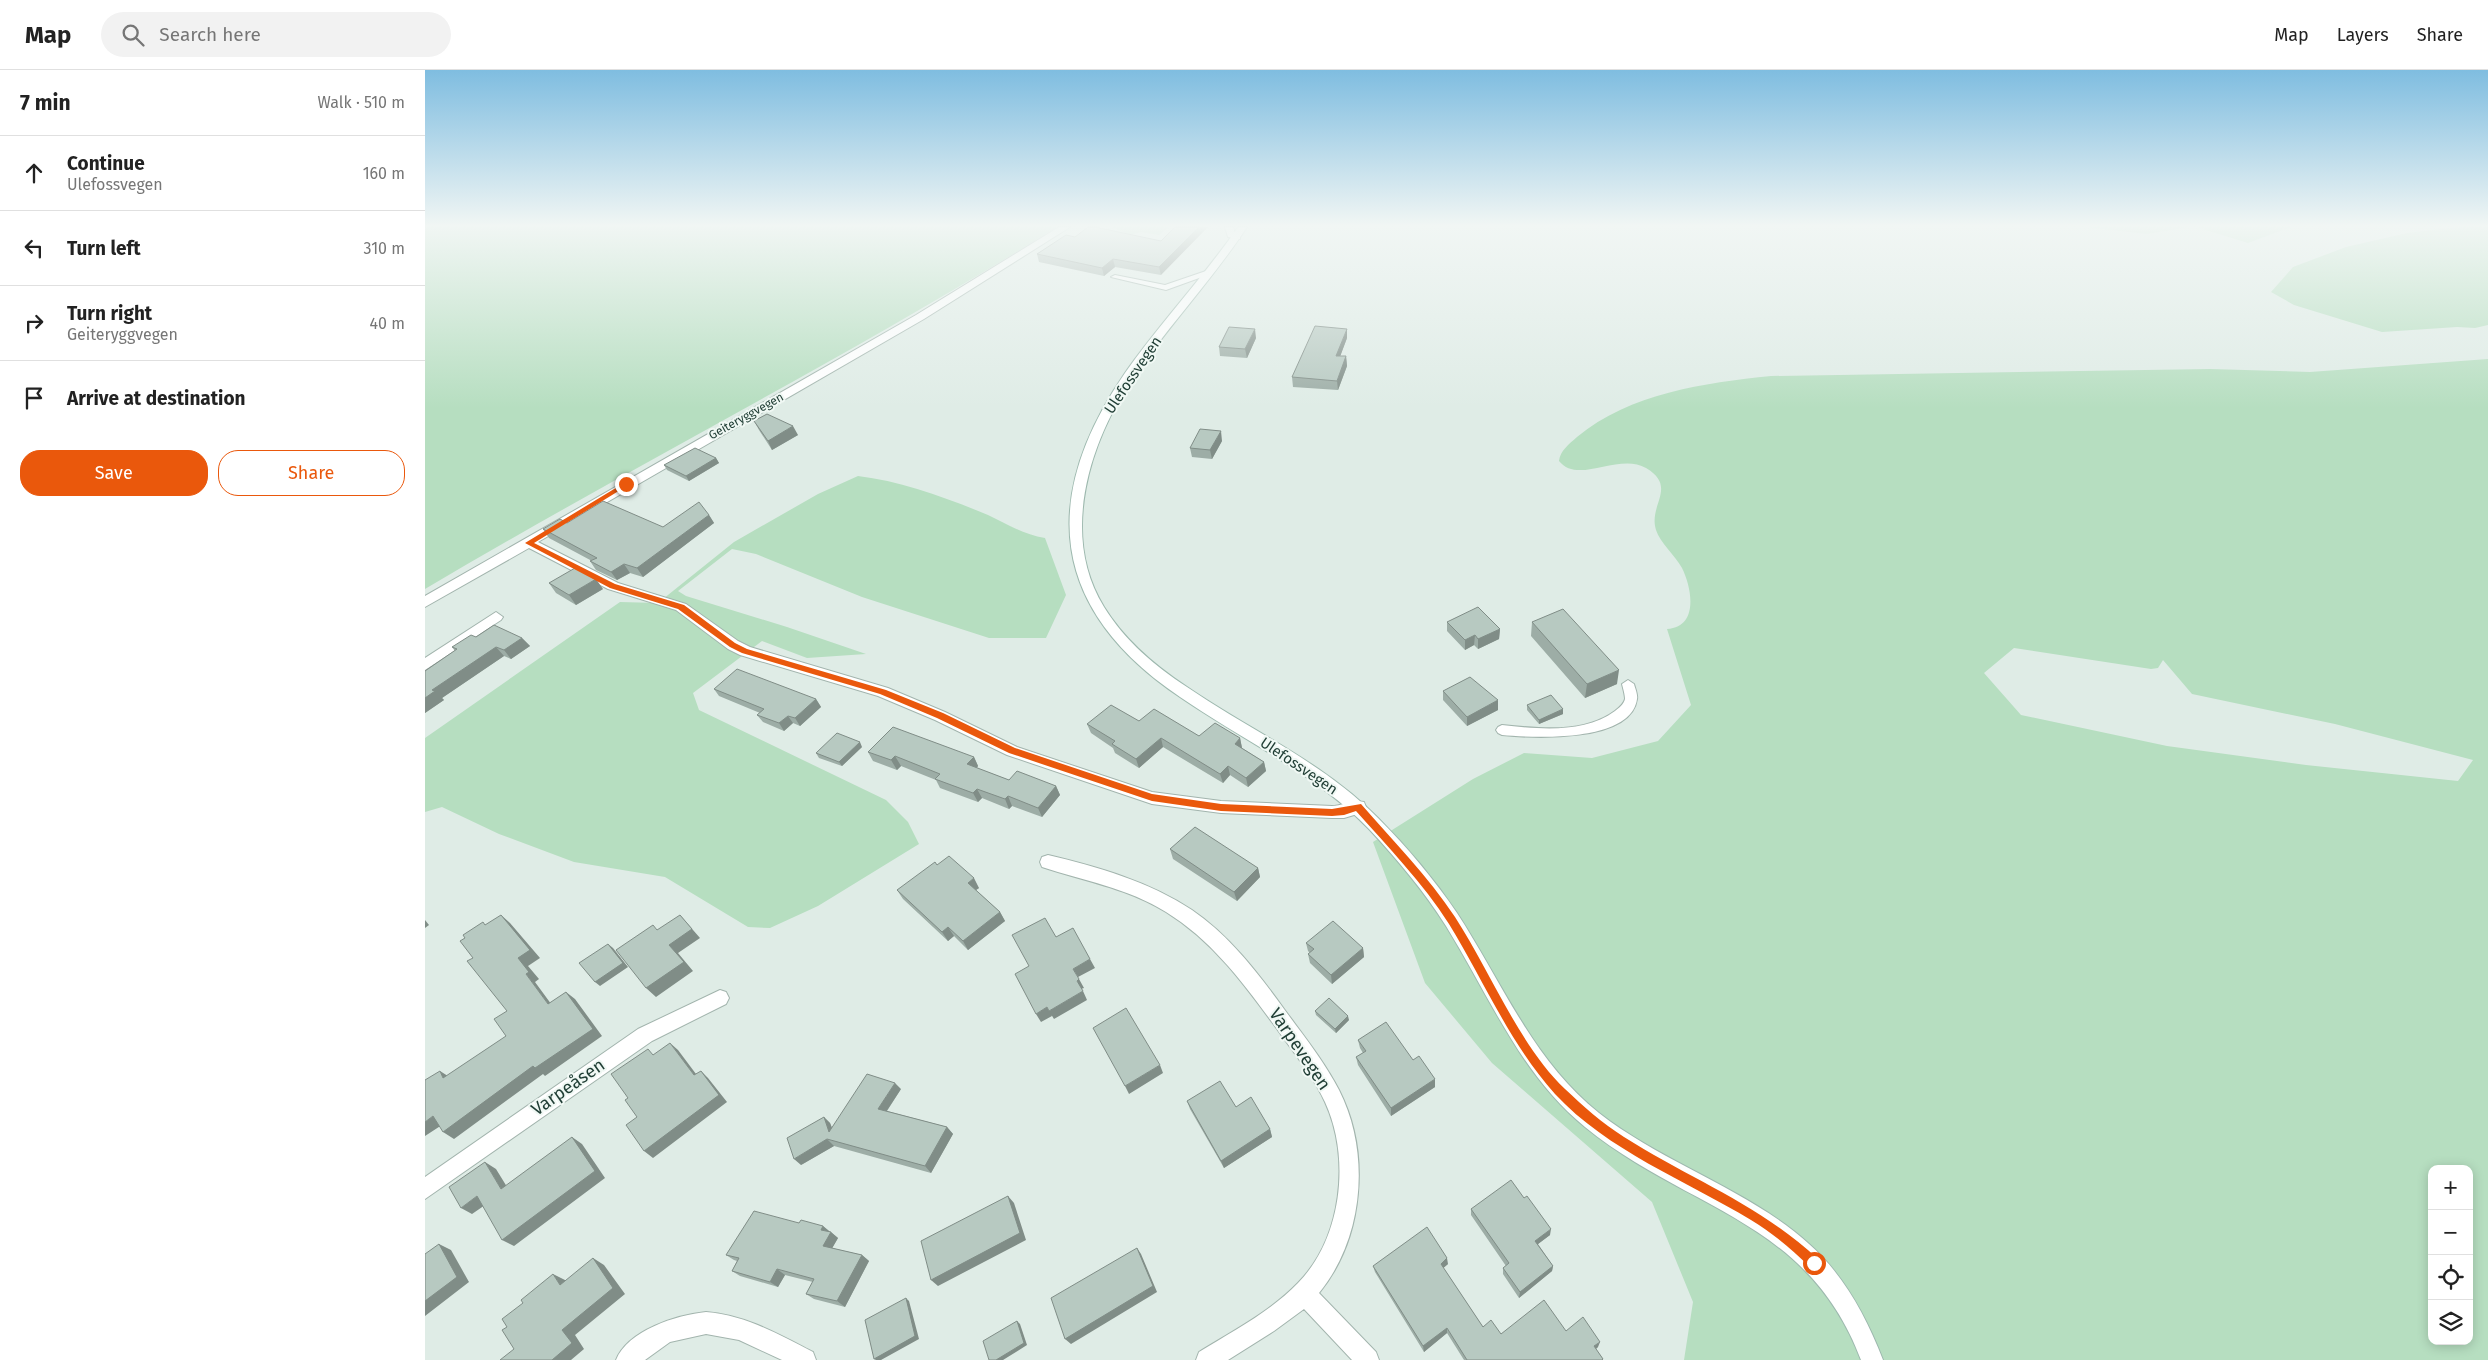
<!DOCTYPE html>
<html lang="en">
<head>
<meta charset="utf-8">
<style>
  body { margin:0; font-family:"Fira Sans",sans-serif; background:#f2f2f2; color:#222 }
  .controls { position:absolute; right:15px; bottom:15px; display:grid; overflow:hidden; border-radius:10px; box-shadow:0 2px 12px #0003 }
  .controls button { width:45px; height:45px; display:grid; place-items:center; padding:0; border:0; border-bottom:1px solid #e0e0e0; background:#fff; color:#222; font:25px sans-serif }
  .stop { position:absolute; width:15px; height:15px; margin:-11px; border:4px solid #ea580c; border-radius:50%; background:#fff }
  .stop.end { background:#ea580c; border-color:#fff; box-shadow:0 1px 5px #0008 }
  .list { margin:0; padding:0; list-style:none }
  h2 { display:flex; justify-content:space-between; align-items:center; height:65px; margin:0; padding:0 20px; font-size:21px }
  h2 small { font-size:16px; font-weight:400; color:#767676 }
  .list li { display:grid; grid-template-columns:32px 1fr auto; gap:15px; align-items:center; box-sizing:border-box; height:75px; padding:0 20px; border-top:1px solid #e0e0e0 }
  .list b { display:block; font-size:19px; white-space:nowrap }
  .list p { margin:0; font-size:16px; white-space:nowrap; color:#767676 }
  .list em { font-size:16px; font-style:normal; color:#767676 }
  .actions { display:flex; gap:10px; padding:15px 20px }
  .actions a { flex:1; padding:11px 0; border:1px solid #ea580c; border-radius:20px; text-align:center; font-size:18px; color:#ea580c }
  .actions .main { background:#ea580c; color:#fff }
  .icon { flex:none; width:28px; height:28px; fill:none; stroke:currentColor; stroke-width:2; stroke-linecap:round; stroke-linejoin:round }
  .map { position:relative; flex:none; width:2063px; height:1290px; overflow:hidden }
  header { display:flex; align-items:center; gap:30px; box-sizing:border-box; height:70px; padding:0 25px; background:#fff; border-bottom:1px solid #e0e0e0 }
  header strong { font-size:24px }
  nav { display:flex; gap:28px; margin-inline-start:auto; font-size:18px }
  .search { width:350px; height:45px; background:#f2f2f2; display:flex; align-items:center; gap:12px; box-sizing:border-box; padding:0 18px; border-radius:28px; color:#767676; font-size:19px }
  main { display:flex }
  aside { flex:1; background:#fff }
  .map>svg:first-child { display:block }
  .green { fill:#b6dec0; fill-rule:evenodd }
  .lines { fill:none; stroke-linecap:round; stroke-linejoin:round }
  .lane-casing { stroke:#a2b4ad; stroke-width:2 }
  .street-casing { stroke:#a2b4ad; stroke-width:2 }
  .secondary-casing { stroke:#9db8ae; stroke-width:2 }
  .lane { fill:#fff; fill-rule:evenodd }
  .street { fill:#fff; fill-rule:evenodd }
  .secondary { fill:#fff; fill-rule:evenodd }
  .wall { fill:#9dada6 }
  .shaded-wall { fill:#808d87 }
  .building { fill:#b7c9c1; stroke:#808d87 }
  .route { fill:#ea580c }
  .labels { text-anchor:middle; stroke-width:4; stroke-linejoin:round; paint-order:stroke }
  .far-street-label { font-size:12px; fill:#1f3d34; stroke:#f0f8f4 }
  .street-label { font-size:15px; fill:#1f3d34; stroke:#f0f8f4 }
  .near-street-label { font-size:18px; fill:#1f3d34; stroke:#f0f8f4 }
</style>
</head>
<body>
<header>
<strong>Map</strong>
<div class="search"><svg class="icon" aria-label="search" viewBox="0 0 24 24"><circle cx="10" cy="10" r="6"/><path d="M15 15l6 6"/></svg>Search here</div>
<nav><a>Map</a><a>Layers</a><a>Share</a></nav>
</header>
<main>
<aside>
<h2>7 min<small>Walk · 510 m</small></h2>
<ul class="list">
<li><svg class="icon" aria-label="ahead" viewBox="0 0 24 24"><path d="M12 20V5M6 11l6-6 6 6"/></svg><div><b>Continue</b><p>Ulefossvegen</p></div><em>160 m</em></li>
<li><svg class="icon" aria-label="left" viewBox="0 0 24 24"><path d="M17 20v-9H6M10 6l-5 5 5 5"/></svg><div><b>Turn left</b></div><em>310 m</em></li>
<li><svg class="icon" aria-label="right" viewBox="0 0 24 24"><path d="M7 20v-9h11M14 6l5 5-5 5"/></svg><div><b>Turn right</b><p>Geiteryggvegen</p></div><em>40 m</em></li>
<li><svg class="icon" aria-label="arrive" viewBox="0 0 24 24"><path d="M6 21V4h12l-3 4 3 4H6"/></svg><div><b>Arrive at destination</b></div></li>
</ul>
<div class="actions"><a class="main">Save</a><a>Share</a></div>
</aside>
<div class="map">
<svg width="2063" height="1290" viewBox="0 0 2063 1290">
  <rect width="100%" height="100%" fill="#dfece6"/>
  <path class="green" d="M0,157H632C426,286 209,395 0,519Z
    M687,157H743L734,165L716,162L705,165Z
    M1661,157H1764L1722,164Z
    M1771,157H1866L1823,173Z
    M2033,157H2063V255L2050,258L2032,257L1957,262L1869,235L1846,222L1868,197L1921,177L1982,163Z
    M2063,289V1290H1259L1268,1232L1227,1132L1067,993L1000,913L948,772L1048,709L1099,683L1167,688L1233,671L1266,635L1242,559C1274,557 1267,518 1257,498C1250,485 1235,473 1231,460C1223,435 1253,417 1221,398C1194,382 1153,415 1134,391C1135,381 1144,374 1152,367C1205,323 1279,313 1346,306L1785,299L1885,302ZM1589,578L1726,599L1733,598L1738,590L1767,624L1910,654L2048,690L2033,711L1881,695L1742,676L1596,645L1559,603ZM2007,1099H2044V1271H2007Z
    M433,406C476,411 522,428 563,445C582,454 599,465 620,468L641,525L621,568H564L437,527L331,484L307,479L253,521L261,526L362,557L441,584L382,588L337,571L268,623L274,640L461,730L483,752L494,774L393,836L345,858L323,857L240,807L149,792L74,764L17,737L0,742V668L195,532L233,533L309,472L393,424Z"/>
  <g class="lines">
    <g class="lane-casing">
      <path id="lane" d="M800,157H808L810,164L815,165V169L803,167Z
        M781,201L788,203L741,220L686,207L690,205L740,215Z
        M1203,610L1209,614C1210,618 1213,625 1212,629C1206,673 1108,668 1077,665L1073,663L1071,660L1073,657L1077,655C1113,659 1159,664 1190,641C1194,638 1199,634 1200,629C1200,625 1198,618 1197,614Z"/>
    </g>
    <g class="street-casing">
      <path id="street" d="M634,157H645L499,249L113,472L193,513L261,534L313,571L325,577L463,618L520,642L592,677L727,722L796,731L907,736C917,736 929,729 939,732L941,737L939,742L919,748H907L796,743L727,734L582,685L510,650L453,626L315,585L303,579L251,540L183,519L104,478L0,537V526L491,245Z
        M71,542L78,547L76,550L0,600V588Z
        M623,785C673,797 723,811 767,840C804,865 833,903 859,939C878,965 899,991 914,1020C946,1083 939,1168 894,1223L951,1282L954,1290H927L879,1239L849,1261L803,1290H771L774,1282C808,1261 845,1242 873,1213C917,1168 926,1088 900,1032C888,1006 869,983 852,959C820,915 788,871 741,842C703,818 659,811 617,797L615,792L617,787Z
        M295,920L301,922L304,928L301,934L227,971L0,1129V1107L213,959Z
        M281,1242C320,1245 353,1264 388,1282L391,1290H357L314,1270L281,1264L245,1272L220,1290H191C203,1260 252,1245 281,1242Z"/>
    </g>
    <g class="secondary-casing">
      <path id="secondary" d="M813,157H822C788,209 745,254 710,305C665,370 634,464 679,537C700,571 730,596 762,617C826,661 898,692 953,748C982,777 1009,809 1032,843C1077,912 1108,991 1174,1043C1239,1094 1325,1120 1384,1174C1419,1205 1441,1246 1458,1290H1436C1383,1149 1263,1141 1160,1057C1095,1004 1064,925 1021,856C999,821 972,789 944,759C890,703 819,671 755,627C626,540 613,430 700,303C735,253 778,208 813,157Z"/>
    </g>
    <use href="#lane" class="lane"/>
    <use href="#street" class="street"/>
    <use href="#secondary" class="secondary"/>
  </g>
  <path class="wall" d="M650,167L736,171V205L690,197L679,206L614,192L612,184Z
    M831,268L822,288L795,286L794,277Z
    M922,268L915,286H921L922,296L913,320L868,317L867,307Z
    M329,351L373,365L347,380L334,360Z
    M797,371L787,389L767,387L765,378Z
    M291,388L294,393L264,411L242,400L239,395Z
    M284,445L289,453L218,507L205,503L192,510L171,500L165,491H167L124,468L118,459L142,453L238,457Z
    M124,513L178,519L151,535L131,523Z
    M1022,552L1075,559L1074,569L1053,579L1049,575L1040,580L1022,561Z
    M1107,552L1192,614L1160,628L1106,566Z
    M51,567L97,568L105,576L86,589L79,586L17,628L19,630L0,643V601L30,581L27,577Z
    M289,619L391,629L396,637L375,656L368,653L359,661L338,652L332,645L335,643L294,626Z
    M1018,621L1073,640L1042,656L1018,630Z
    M1102,635L1138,644L1114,654L1102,640Z
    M714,651L774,666L815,668L817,678L839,692L841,701L823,717L805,705L798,713L738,677L714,698L690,683L688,678L666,663L662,654Z
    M437,677L417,696L394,688L391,683Z
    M443,682L549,687L553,696L552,698L584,710L631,716L635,725L617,747L587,736L584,739L557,728L553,732L515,718L511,710L476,696L472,700L448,691Z
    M745,779L833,798L835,807L812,831L748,789Z
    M512,795L554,818L551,820L575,842L580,851L543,880L529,866L523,871L478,829L472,820Z
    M881,873L938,878L939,887L907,914L885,893L883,884L885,883L883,881Z
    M890,941L924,950L911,963L891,945Z
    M933,970L988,990L1010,1017L966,1046L933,995L931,987L938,983L935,978Z
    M476,1019L462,1041L522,1057L528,1064L506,1103L409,1076L376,1095L399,1047L405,1053L407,1058Z
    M762,1031L811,1037L845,1059L847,1067L799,1098L765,1039Z
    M1046,1139L1125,1165L1113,1174L1128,1196L1127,1201L1094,1228L1078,1204V1198L1081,1196L1046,1145Z
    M374,1153L398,1156L413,1168L407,1178L437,1185L444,1191L420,1237L389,1229L381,1224L388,1212L360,1205L353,1217L315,1206L307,1201L312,1191L309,1190L301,1185Z
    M1023,1194L1018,1198L1058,1257L1076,1264L1141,1261L1173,1277L1171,1279L1178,1289V1290H1039L1022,1263L999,1282L950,1202L948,1196Z"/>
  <path class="shaded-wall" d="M774,157H783L736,205L734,197Z
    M688,189L690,197L679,206L677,198Z
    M830,259L831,268L822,288L820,279Z
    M922,259V268L912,295L911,286Z
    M921,286L922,296L913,320L912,311Z
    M368,356L373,365L347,380L343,371Z
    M796,361L797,371L787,389L785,380Z
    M291,388L294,393L264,411L261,406Z
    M284,445L289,453L218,507L212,498Z
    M199,494L205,503L192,510L186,502Z
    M171,509L178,519L151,535L144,525Z
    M1075,559L1074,569L1053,579V569Z
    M1050,565L1049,575L1040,580V570Z
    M97,568L105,576L86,589L79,580Z
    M71,577L79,586L17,628L19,630L0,643V628L7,620Z
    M1194,600L1192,614L1160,628L1162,614Z
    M391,629L396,637L375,656L370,648Z
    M1073,630V640L1042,656V647Z
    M1138,639V644L1114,654V650Z
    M363,646L368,653L359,661L354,653Z
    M736,668L738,677L714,698L711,689Z
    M815,668L817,678L812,683L810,674Z
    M435,672L437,677L417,696L414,692Z
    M470,686L476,696L472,700L466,690Z
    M549,687L553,696L547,703L542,694Z
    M839,692L841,701L823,717L821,708Z
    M803,696L805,705L798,713L795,704Z
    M631,716L635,725L617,747L613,738Z
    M552,719L557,728L553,732L548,723Z
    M583,726L587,736L584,739L580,729Z
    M833,798L835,807L812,831L809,822Z
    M549,808L554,818L548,822L543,813Z
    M575,842L580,851L543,880L538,871Z
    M76,845L85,853L115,888L103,896L114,909L110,912L132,942L123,934L101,904L93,888Z
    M255,845L275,868L253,883L268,901L231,927L221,918L244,875Z
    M0,850L4,855L0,858Z
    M523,857L529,866L523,871L517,862Z
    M183,874L188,878L203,897L175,916L170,912Z
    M938,878L939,887L907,914L906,905Z
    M665,889L670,898L653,907L648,899Z
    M654,909L659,918L656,919L652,911Z
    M658,921L662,930L629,949L624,941Z
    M141,922L150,929L177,966L120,1006L118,1004L29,1069L18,1062Z
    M622,937L627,946L616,952L611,944Z
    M923,946L924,950L911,963L910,959Z
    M245,973L253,980L277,1012L269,1005Z
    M735,995L738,1003L704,1024L700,1016Z
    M15,1001L26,1008H18Z
    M276,1001L283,1008L302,1032L228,1088L219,1081Z
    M1010,1009V1017L966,1046V1038Z
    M470,1013L476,1019L459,1045L453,1039Z
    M8,1046L20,1053L0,1066V1052Z
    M399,1047L405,1053L411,1068L404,1062Z
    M522,1057L528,1064L506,1103L500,1096Z
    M845,1059L847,1067L799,1098L796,1091Z
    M147,1067L157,1074L180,1108L89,1176L77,1170Z
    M402,1069L409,1076L376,1095L369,1089Z
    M60,1092L71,1099L87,1125L76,1119Z
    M52,1126L63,1133L47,1144L36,1138Z
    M583,1126L589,1133L601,1170L513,1216L506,1210Z
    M398,1156L405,1162L396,1160Z
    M1126,1159L1125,1165L1109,1177L1110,1171Z
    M406,1162L413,1168L405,1182L398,1176Z
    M14,1174L26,1180L44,1212L0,1246V1231Z
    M712,1178L716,1184L732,1222L646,1274L640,1269Z
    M437,1185L444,1191L420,1237L412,1231Z
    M168,1188L179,1195L200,1224L150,1265L159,1279L146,1290H127L137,1260Z
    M1022,1188L1023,1194L1016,1200V1194Z
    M1128,1196L1127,1201L1094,1228L1095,1222Z
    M352,1199L360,1205L353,1217L345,1212Z
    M128,1204L140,1210L147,1221L135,1215Z
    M481,1228L484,1231L494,1269L456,1290H451L449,1289Z
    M592,1251L595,1254L602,1275L578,1290H571Z
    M1022,1258V1263L999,1282L998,1276Z
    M1175,1272L1173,1277L1168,1281L1169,1276Z"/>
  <path class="building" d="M663,157H670L736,171L750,157H774L734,197L688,189L677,198L612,184L641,165L650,167Z
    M890,256L922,259L911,286H921L912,311L867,307Z
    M804,257L830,259L820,279L794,277Z
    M342,344L368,356L343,371L329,351Z
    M775,359L796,361L785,380L765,378Z
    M270,378L291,388L261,406L239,395Z
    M178,431L238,457L274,432L284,445L212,498L199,494L186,502L165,491L172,488L118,459L135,449L142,453Z
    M150,498L171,509L144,525L124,513Z
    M1053,537L1075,559L1053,569L1050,565L1040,570L1022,552Z
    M1138,539L1194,600L1162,614L1107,552Z
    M69,555L97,568L79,580L71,577L7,620L10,621L0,628V601L32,579L27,577L46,565L51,567Z
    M312,599L391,629L370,648L363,646L354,653L332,645L339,639L289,619Z
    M1045,607L1073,630L1042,647L1018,621Z
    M1126,625L1138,639L1114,650L1102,635Z
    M686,635L714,651L729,639L774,666L790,653L815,668L810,674L839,692L821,708L803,696L795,704L736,668L711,689L687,674L690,671L662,654Z
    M468,657L549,687L542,694L584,710L592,701L631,716L613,738L583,726L580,729L552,719L548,723L510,709L515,704L470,686L466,690L443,682Z
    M412,663L435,672L414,692L391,683Z
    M770,757L833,798L809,822L745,779Z
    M524,786L549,808L543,813L575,842L538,871L523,857L517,862L472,820L510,792L512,795Z
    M76,845L105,880L93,888L104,902L101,904L123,934L141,922L168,959L110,998L108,996L18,1062L8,1046L0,1052V1010L15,1001L18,1008L81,966L69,949L82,941L42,891L48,888L35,871L40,868L38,865L58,852L60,855Z
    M255,845L267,859L244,875L259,892L221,918L191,880L228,855L232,860Z
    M620,848L631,867L648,858L665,889L648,899L654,909L652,911L658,921L624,941L622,937L611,944L590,904L604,896L587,865Z
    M908,851L938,878L906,905L883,884L889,879L881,873Z
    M183,874L198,893L170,912L154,893Z
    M904,928L923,946L910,959L890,941Z
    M701,938L735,995L700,1016L668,958Z
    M961,952L988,990L994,986L1010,1009L966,1038L931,987L941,981L933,970Z
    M245,973L269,1005L276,1001L294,1025L219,1081L201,1055L212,1047L200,1030L203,1028L186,1004L223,979L228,985Z
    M442,1004L470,1013L453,1039L522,1057L500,1096L402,1069L369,1089L362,1068L399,1047L404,1062Z
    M795,1011L811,1037L826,1027L845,1059L796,1091L762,1031Z
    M147,1067L170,1101L77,1170L52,1126L36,1138L24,1117L60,1092L76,1119Z
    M1086,1110L1099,1128L1102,1126L1126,1159L1110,1171L1128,1196L1095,1222L1078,1198L1084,1193L1046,1139Z
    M583,1126L595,1163L506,1210L496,1171Z
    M329,1141L374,1153L376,1150L398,1156L396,1160L406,1162L398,1176L437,1185L412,1231L381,1224L389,1209L352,1199L345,1212L307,1201L314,1188L301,1185Z
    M1002,1157L1022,1188L1016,1194L1058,1257L1066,1250L1076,1264L1119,1230L1141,1261L1158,1247L1175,1272L1169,1276L1178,1289L1177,1290H1042L1022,1258L998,1276L948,1196Z
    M14,1174L32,1207L0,1231V1184Z
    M712,1178L728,1216L640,1269L626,1228Z
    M168,1188L188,1218L137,1260L147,1273L127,1290H75L89,1279L77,1260L82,1257L77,1249L98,1233L96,1230L128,1204L135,1215Z
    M481,1228L490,1266L449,1289L440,1250Z
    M592,1251L599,1273L571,1290H564L558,1271Z"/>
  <linearGradient id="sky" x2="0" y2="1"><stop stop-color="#7fbde0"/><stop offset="0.46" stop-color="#f1f6f4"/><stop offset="1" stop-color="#f1f6f4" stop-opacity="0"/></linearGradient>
  <rect width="2063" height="338" fill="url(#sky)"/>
  <path class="route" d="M199,413L205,414L109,473L190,514L259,535L310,573L322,579L461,620L518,643L590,678L727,724L796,734L907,739L936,734C968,771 1003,806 1030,847C1065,901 1094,975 1140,1019C1158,1036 1177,1053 1199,1067C1265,1109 1334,1134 1393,1189V1197H1385C1367,1180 1348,1163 1326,1150C1260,1110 1183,1081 1130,1024C1085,974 1059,911 1024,854C998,813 963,777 931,741L919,745L907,746L796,741L727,731L584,683L512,648L455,624L317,583L305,577L253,539L185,518L100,473Z"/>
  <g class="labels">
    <g class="far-street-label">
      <text transform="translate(321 346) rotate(-29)" y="4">Geiteryggvegen</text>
    </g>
    <g class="street-label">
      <text transform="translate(708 305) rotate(-56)" y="5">Ulefossvegen</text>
      <text transform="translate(874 696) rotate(34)" y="5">Ulefossvegen</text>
    </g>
    <g class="near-street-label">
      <text transform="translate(875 979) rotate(56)" y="6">Varpevegen</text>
      <text transform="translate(143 1017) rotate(-35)" y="6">Varpeåsen</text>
    </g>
  </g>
</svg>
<div class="controls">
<button>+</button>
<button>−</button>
<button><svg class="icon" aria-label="locate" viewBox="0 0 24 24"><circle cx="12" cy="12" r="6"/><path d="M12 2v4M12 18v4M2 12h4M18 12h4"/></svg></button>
<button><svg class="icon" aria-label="layers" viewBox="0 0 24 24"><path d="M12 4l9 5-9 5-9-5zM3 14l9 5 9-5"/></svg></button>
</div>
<div class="stop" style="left:1389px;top:1193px"></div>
<div class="stop end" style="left:201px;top:414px"></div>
</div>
</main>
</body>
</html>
